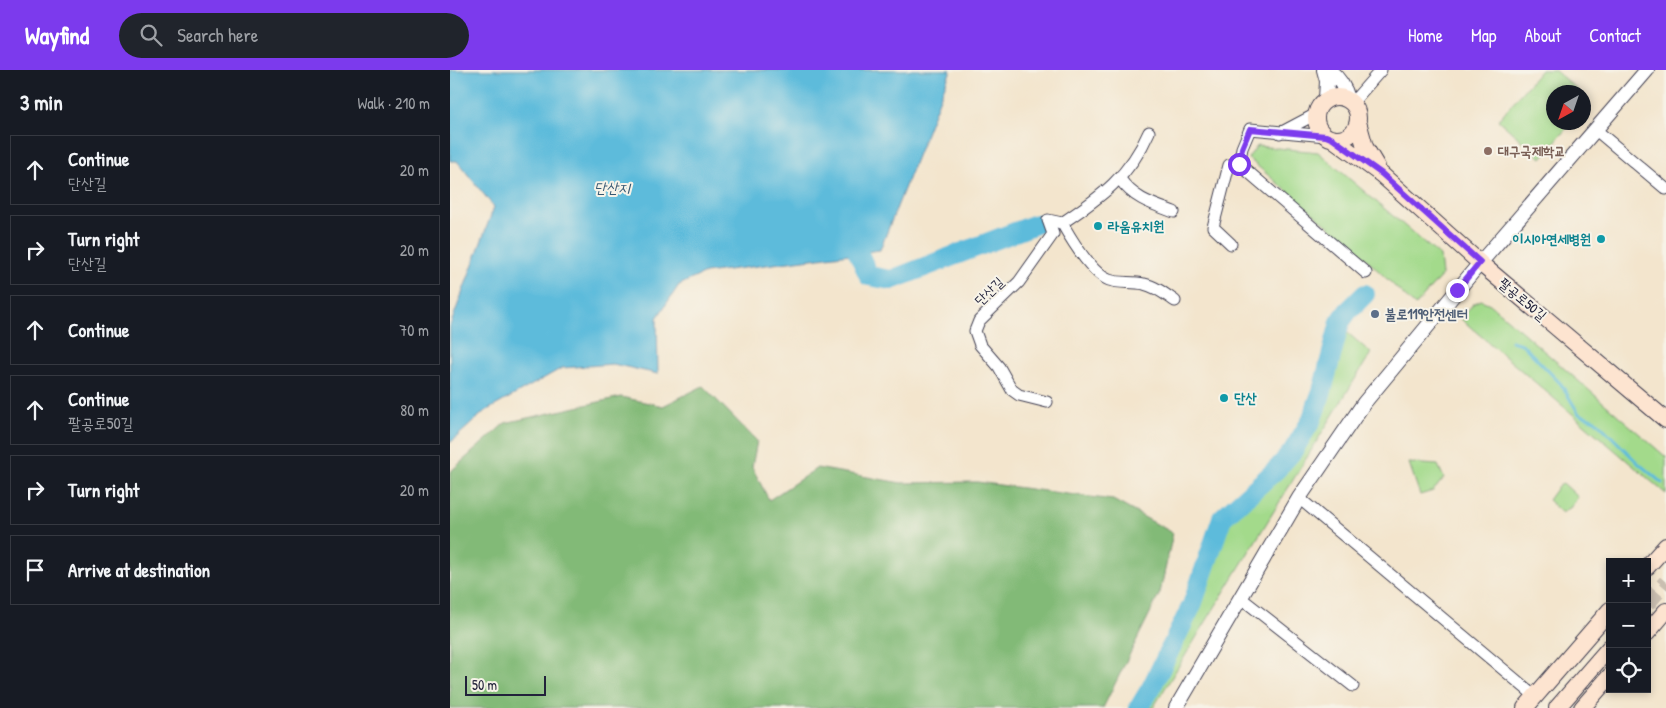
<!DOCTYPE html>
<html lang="en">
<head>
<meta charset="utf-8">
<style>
  body { margin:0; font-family:"Patrick Hand","Poor Story",sans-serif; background:#20242c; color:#f1f3f6 }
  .controls { position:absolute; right:15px; bottom:15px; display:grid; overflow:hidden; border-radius:0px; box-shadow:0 2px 8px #0003 }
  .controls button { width:45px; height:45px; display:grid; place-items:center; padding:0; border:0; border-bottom:1px solid #363941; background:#171b24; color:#f1f3f6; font:25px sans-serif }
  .compass { position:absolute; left:1096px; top:15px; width:45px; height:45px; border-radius:50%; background:#171b24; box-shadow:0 2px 8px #0003; rotate:220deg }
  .scale { position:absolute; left:15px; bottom:12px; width:81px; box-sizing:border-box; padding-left:5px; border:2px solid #22223b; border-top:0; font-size:14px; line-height:18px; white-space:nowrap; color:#22223b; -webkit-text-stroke:4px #f7f3e8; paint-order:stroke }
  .stop { position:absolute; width:15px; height:15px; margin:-11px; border:4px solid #7c3aed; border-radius:50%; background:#fff }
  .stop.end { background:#7c3aed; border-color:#fff; box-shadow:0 1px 5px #0008 }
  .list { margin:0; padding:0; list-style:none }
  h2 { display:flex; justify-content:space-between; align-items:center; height:65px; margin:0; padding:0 20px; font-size:21px }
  h2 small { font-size:16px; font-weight:400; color:#9ea1a6 }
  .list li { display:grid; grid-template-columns:32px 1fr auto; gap:15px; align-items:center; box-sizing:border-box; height:70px; margin:0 10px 10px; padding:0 10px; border:1px solid #363941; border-radius:0px }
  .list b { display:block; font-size:19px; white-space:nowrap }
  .list p { margin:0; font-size:16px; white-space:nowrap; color:#9ea1a6 }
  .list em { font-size:16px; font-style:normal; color:#9ea1a6 }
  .icon { flex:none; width:28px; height:28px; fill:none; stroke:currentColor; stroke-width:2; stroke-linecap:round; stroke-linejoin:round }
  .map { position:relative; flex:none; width:1216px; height:638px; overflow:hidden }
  header { display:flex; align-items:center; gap:30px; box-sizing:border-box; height:70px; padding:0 25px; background:#7c3aed; color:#fff }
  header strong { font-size:24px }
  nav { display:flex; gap:28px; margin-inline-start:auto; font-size:18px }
  .search { width:350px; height:45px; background:#20242c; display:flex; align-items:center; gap:12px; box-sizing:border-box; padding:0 18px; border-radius:28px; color:#9ea1a6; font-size:19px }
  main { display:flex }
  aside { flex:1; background:#171b24 }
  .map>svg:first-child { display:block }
  .green { fill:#a3da8b; stroke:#627e63 }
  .forest { fill:#82ba77; stroke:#526e59 }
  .water { fill:#5dbbdb; stroke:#406e8b }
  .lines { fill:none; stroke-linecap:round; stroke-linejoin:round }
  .stream { stroke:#5dbbdb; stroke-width:3 }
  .river { stroke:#5dbbdb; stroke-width:20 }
  .secondary-tunnel { stroke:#c9beb0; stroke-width:16; stroke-dasharray:16 8; stroke-linecap:butt }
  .minor-casing { stroke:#413f51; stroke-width:13 }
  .tertiary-casing { stroke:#413f51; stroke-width:16 }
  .secondary-casing { stroke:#413f51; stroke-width:18 }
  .minor { stroke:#fff; stroke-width:11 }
  .tertiary { stroke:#fff; stroke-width:14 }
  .secondary { stroke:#fde4d0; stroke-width:16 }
  .route { stroke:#7c3aed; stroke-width:6 }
  .education-dot { fill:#8d6e63; stroke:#f7f3e8; stroke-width:2 }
  .culture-dot { fill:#0f9aa8; stroke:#f7f3e8; stroke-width:2 }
  .service-dot { fill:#5c6f8a; stroke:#f7f3e8; stroke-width:2 }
  .labels { text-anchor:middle; stroke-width:4; stroke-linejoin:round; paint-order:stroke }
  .education-label { font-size:14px; font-weight:bold; fill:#785e54; stroke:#f7f3e8; text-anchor:start }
  .culture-label { font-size:14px; font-weight:bold; fill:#0d838f; stroke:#f7f3e8; text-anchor:start }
  .street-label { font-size:14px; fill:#22223b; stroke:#f7f3e8 }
  .service-label { font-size:14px; font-weight:bold; fill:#4e5e75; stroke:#f7f3e8; text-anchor:start }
  .water-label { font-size:15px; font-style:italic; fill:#375873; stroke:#f7f3e8 }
</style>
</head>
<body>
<header>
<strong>Wayfind</strong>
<div class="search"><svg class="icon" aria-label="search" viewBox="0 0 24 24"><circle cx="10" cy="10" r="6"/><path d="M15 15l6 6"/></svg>Search here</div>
<nav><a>Home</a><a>Map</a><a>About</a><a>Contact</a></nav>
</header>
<main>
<aside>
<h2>3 min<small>Walk · 210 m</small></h2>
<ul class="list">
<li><svg class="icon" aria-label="ahead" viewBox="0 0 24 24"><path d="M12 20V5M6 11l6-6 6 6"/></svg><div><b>Continue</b><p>단산길</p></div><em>20 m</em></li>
<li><svg class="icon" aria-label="right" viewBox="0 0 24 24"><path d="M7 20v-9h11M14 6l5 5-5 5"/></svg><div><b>Turn right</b><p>단산길</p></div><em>20 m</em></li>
<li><svg class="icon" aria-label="ahead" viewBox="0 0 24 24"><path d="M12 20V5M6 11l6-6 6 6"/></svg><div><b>Continue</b></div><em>70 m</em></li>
<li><svg class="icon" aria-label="ahead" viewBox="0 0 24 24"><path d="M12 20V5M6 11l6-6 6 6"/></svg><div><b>Continue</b><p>팔공로50길</p></div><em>80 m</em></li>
<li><svg class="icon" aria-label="right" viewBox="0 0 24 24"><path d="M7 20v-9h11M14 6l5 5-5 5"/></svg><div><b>Turn right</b></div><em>20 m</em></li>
<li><svg class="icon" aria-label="arrive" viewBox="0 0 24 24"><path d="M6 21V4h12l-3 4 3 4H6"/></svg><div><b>Arrive at destination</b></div></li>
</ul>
</aside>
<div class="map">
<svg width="1216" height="638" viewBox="0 0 1216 638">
  <rect width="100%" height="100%" fill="#f7f3e8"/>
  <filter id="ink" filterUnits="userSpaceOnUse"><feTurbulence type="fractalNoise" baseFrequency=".02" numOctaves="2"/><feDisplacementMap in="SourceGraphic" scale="10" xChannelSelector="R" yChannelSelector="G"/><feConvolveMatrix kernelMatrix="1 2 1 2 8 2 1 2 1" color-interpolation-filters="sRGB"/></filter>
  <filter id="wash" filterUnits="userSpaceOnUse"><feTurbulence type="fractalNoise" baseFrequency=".0096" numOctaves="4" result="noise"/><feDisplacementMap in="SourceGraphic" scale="20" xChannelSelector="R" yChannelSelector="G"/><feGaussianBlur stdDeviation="1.12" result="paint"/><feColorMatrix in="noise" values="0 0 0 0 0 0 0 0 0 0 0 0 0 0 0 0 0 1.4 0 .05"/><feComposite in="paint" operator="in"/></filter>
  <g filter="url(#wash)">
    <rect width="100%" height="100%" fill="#f3e5cd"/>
    <path class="green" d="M1091,0H1104L1130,22H1104V52L1121,53L1091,88L1048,50Z
      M807,76L868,82L990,186L992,205L965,236L910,183L798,88Z
      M1031,230L1040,234L1216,387V424L1011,249L1023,234Z
      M892,258L921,283L703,638H684L773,454L848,385L876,328Z
      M959,393L988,395L994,408L983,421L970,425Z
      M1113,413L1128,427L1121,437L1112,443L1098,430L1106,419Z"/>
    <path class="forest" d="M253,316L307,371L302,397L319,430L367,398L451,413L527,412L663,430L723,463L710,523L653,638H0V402L55,353L171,327L213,336Z"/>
    <path class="water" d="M0,0H501L430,180L255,203L229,215L207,248L208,304L163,294L112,298L34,342L0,373V256L44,137L7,91H0Z"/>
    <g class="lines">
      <path class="stream" d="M1061,271L1072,274L1111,314L1129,344L1145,350L1188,393L1212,413"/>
      <path class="river" d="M408,182L419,206L441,210L586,154
        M689,638L701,618L742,535L772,448L827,399L842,382L861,351L872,321L890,252L898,241L915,224"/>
    </g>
  </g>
  <g filter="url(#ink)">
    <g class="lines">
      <path class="secondary-tunnel" d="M1197,534L1216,512"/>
      <g class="minor-casing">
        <path id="minor" d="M902,33L931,0
          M1146,60L1216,119
          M830,63L866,44
          M876,66L800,59L792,78L789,94L916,203
          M779,95L763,157L781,174
          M670,109C684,129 702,134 724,142
          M612,153C621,169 641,203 659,210C670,214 682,211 694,214C705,216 715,224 725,231
          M597,332L569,325L562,320L549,297L530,275L525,261L529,251L569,212L603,164L598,150L612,153C651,127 680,106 699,62
          M849,428L1085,626
          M791,528L903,616"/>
      </g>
      <g class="tertiary-casing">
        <path id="tertiary" d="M874,0L877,11L876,29
          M879,0C889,8 895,17 898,29
          M726,638L849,428L914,333L1030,193L1197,0"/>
      </g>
      <g class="secondary-casing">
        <path id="secondary" d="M866 48a21 21 0 1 1 42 0a21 21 0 1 1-42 0Z
          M908,52L915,77L927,97
          M883,69L932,105L1030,193L1216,350
          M1197,497L1216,476
          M1197,563L1216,541
          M1075,638L1160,540
          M1107,638L1160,577
          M1132,638L1160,606"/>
      </g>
      <use href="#minor" class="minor"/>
      <use href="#tertiary" class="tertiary"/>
      <use href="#secondary" class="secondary"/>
    </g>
  </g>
  <g class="lines" filter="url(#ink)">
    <path class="route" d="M789,94L792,78L800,59L876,66L883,69L932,104L1030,192L1007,220"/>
  </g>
  <circle class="education-dot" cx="1038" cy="81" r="5"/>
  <g class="culture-dot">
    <circle cx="648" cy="156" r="5"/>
    <circle cx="1151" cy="169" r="5"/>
    <circle cx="774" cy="328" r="5"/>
  </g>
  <circle class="service-dot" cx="925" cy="244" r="5"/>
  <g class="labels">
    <g class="education-label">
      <text x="1048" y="86">대구국제학교</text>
    </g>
    <g class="culture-label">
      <text x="658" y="161">라움유치원</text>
      <text x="1141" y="174" text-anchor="end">이시아연세병원</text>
      <text x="784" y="333">단산</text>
    </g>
    <g class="street-label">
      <text transform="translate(539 221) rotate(-44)" y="5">단산길</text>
      <text transform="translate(1073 229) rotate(40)" y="5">팔공로50길</text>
    </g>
    <g class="service-label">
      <text x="935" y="249">불로119안전센터</text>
    </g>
    <g class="water-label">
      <text x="162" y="123">단산지</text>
    </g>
  </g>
</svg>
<div class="controls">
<button>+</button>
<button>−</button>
<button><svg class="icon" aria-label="locate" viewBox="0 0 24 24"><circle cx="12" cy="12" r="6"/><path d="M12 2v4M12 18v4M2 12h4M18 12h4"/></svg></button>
</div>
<svg class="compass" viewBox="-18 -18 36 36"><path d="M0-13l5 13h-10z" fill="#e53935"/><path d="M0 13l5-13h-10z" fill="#9ea1a6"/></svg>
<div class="scale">50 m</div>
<div class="stop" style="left:789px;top:94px"></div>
<div class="stop end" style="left:1007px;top:220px"></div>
</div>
</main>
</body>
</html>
